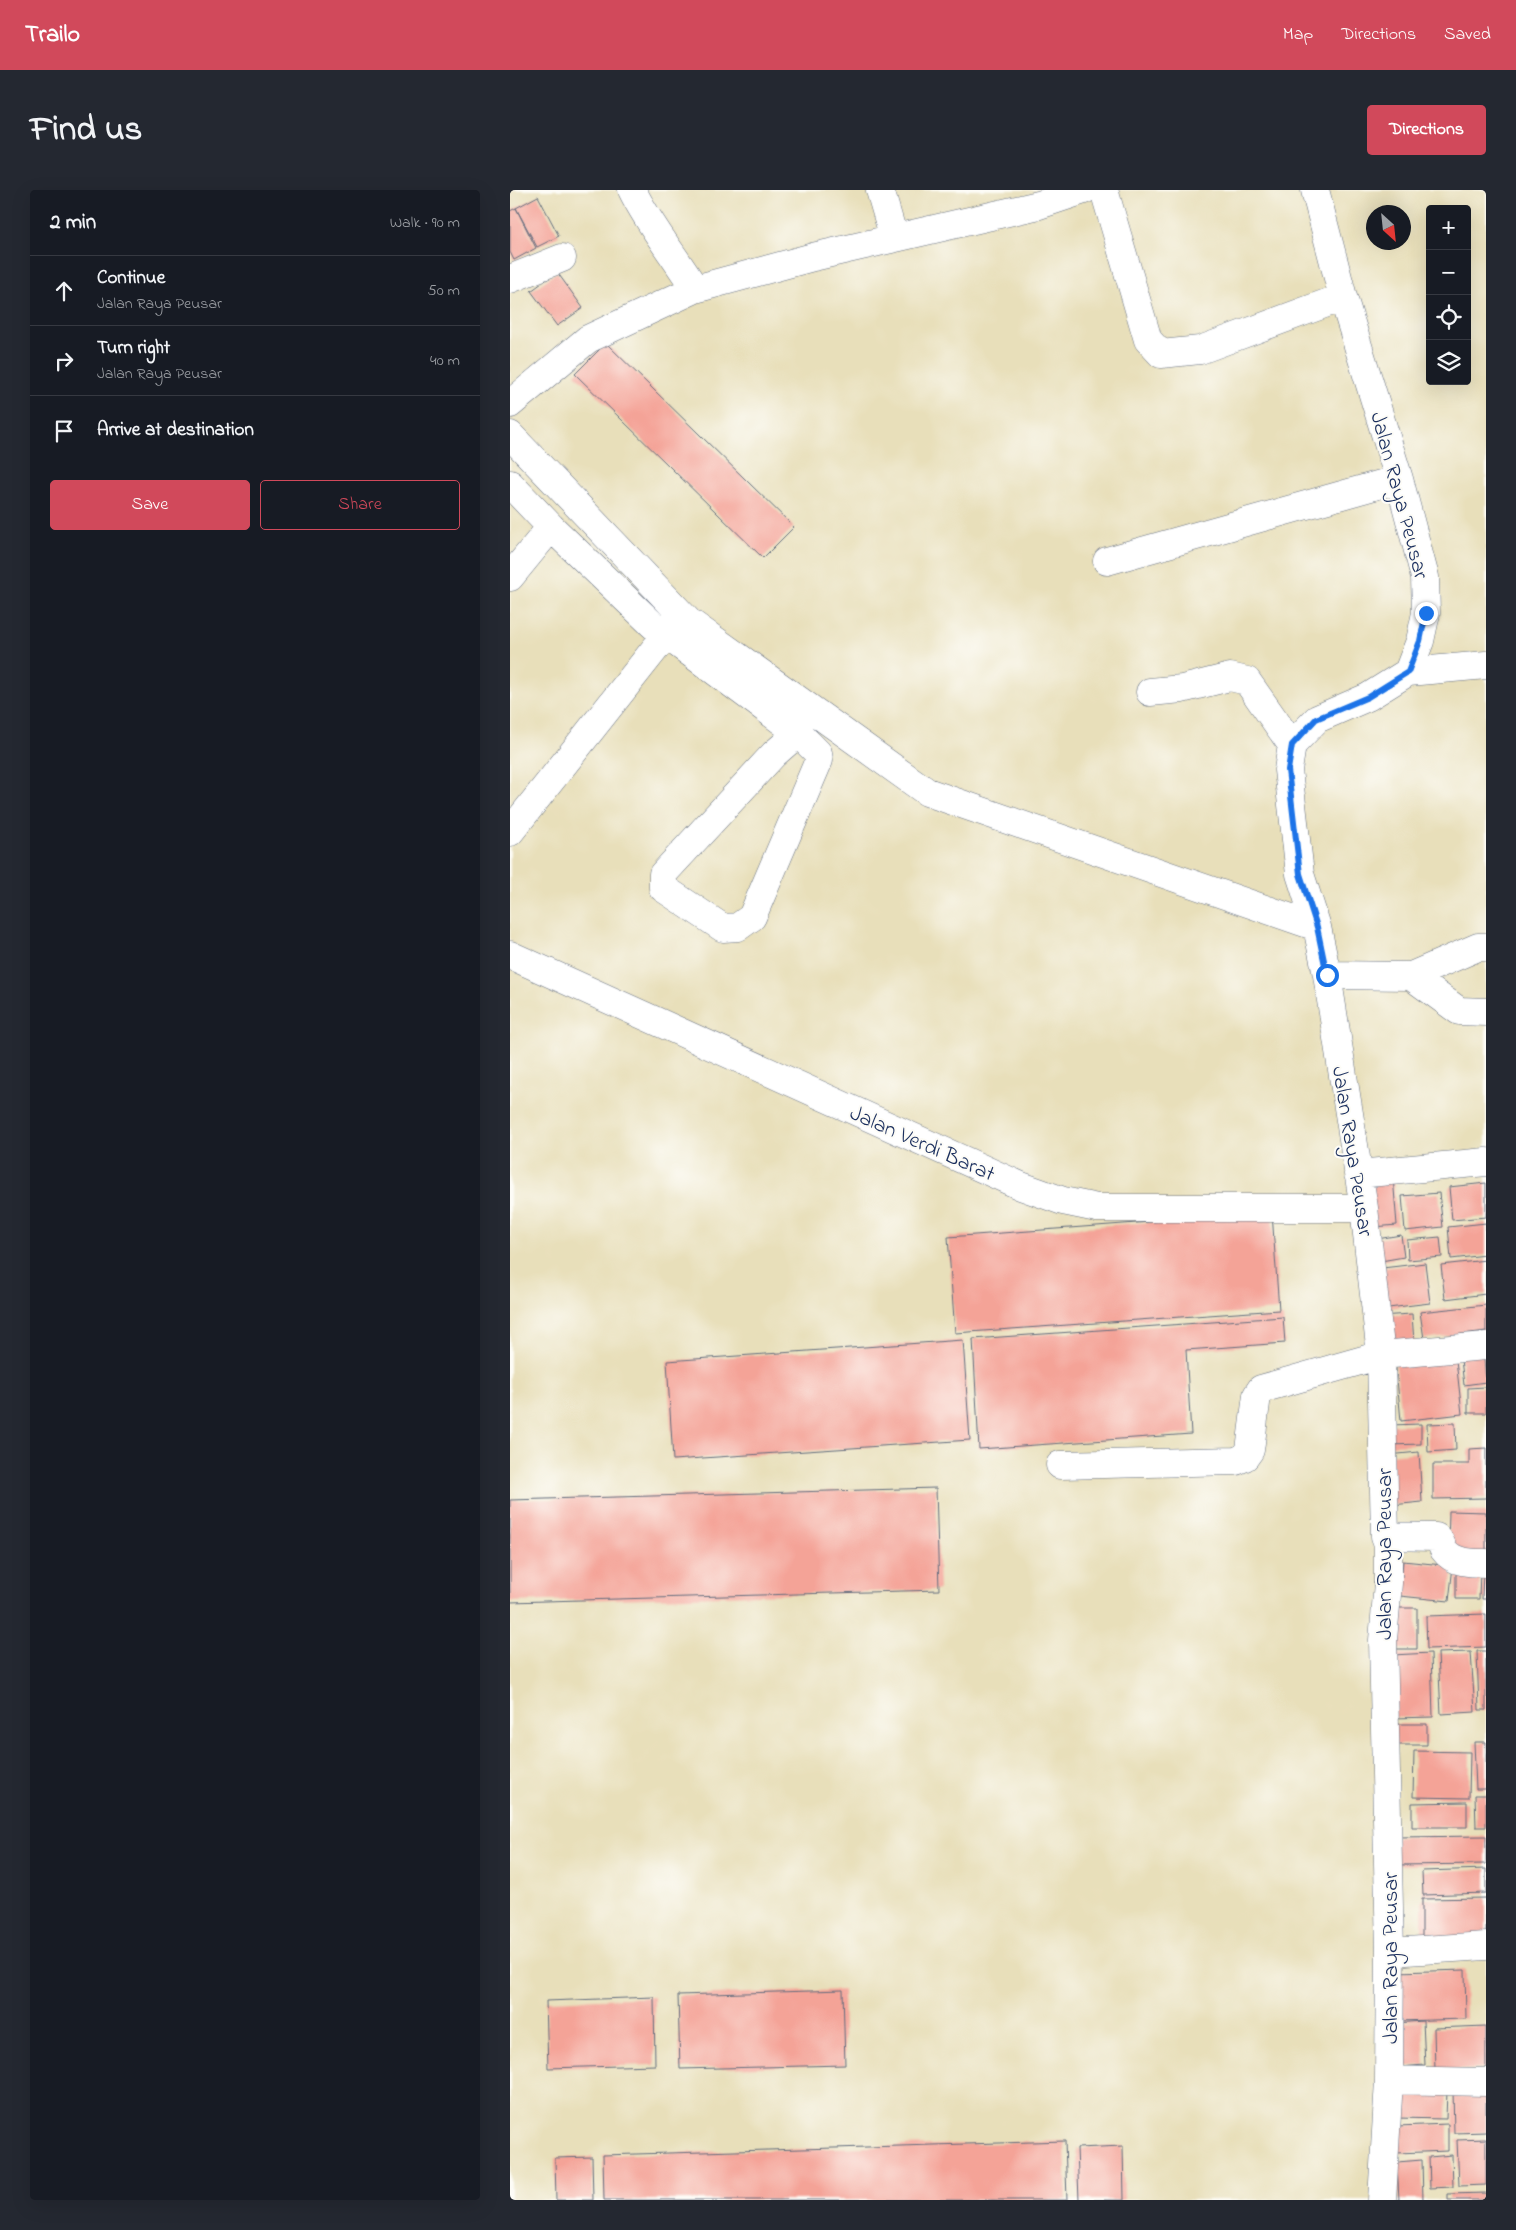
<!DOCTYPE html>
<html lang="en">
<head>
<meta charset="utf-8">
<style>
  body { margin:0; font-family:"Indie Flower",sans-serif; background:#242831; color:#f1f3f6 }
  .controls { position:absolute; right:15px; top:15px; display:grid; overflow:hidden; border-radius:5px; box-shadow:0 5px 20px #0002 }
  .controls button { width:45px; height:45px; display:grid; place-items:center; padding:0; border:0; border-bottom:1px solid #363941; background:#171b24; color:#f1f3f6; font:25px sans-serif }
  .compass { position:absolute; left:856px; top:15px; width:45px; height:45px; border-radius:50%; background:#171b24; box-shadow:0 5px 20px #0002; rotate:153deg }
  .stop { position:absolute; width:15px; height:15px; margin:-11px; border:4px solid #1a73e8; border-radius:50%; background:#fff }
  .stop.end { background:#1a73e8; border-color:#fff; box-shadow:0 1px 5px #0008 }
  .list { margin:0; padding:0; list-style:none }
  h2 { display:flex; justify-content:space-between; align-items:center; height:65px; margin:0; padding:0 20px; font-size:21px }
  h2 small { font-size:16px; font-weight:400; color:#9ea1a6 }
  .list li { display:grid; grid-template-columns:32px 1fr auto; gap:15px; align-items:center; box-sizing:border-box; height:70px; padding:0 20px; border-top:1px solid #363941 }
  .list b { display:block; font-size:19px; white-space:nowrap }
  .list p { margin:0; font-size:16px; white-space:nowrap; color:#9ea1a6 }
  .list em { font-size:16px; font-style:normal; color:#9ea1a6 }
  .actions { display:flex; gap:10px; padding:15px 20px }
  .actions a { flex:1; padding:11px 0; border:1px solid #d1495b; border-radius:5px; text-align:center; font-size:18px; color:#d1495b }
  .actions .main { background:#d1495b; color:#fff }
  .icon { flex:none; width:28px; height:28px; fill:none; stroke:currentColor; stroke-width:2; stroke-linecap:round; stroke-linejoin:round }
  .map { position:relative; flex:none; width:976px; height:2010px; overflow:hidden; border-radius:5px }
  header { display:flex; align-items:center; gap:30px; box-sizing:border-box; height:70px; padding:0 25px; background:#d1495b; color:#fff }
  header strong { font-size:24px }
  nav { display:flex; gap:28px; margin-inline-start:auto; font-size:18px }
  .intro { display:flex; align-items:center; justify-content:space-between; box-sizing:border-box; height:120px; padding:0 30px }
  h1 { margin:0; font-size:35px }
  .button { padding:12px 22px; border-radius:5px; background:#d1495b; color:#fff; font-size:18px; font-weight:700 }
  main { display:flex; gap:30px; padding:0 30px }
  aside { flex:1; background:#171b24; border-radius:5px; box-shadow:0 5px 20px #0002 }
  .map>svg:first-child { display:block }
  .building { fill:#f4a397 }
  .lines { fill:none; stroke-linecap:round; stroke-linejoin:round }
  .minor-casing { stroke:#636d7e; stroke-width:29 }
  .minor { stroke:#fff; stroke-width:28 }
  .route { stroke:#1a73e8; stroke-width:6 }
  .labels { text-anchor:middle; stroke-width:4; stroke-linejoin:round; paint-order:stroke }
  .street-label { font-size:22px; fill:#1b2f5e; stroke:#fdfcf7 }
</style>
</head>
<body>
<header>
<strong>Trailo</strong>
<nav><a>Map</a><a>Directions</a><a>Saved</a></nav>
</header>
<div class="intro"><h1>Find us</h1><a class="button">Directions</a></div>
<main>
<aside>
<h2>2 min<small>Walk · 90 m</small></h2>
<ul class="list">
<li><svg class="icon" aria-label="ahead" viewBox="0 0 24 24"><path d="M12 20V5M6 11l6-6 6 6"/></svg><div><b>Continue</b><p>Jalan Raya Peusar</p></div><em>50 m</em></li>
<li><svg class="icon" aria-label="right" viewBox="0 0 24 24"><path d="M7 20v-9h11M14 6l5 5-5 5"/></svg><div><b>Turn right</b><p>Jalan Raya Peusar</p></div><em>40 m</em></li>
<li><svg class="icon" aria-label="arrive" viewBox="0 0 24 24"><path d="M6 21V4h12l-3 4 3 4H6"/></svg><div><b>Arrive at destination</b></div></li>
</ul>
<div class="actions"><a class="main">Save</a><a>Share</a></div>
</aside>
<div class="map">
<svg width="976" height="2010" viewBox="0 0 976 2010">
  <rect width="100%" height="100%" fill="#fdfcf7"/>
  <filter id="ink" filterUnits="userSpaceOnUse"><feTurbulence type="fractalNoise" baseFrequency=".02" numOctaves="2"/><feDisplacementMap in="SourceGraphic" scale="10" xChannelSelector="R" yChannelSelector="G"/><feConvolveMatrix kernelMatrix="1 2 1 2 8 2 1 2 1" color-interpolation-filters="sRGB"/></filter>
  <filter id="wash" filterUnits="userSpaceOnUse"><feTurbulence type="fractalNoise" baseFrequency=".0096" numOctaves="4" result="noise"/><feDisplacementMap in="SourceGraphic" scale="20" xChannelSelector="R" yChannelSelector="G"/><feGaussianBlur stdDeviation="1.12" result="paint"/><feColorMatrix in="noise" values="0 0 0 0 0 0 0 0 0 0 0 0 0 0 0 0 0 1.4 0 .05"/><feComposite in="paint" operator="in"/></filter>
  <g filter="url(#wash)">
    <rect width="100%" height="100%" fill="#e8dfba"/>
    <g id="blocks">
      <path class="building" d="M28,6L49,46L27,57L6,18Z
        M6,18L26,58L4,70L0,62V21Z
        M47,82L73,118L47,136L21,101Z
        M96,153L284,337L253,368L65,184Z
        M883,987L887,1035L864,1037L860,989Z
        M976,993V1027L942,1030L939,997Z
        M929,1003L933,1037L895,1041L892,1006Z
        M762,1023L769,1120L445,1143L438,1047Z
        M976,1033V1065L941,1069L938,1037Z
        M891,1045L894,1067L865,1072L861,1050Z
        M930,1047L932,1067L898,1070L897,1050Z
        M976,1070V1104L935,1109L931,1075Z
        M915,1073L920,1113L870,1119L864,1079Z
        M976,1115V1141L914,1149L910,1122Z
        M902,1124L904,1153L870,1154L868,1126Z
        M773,1127L775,1153L676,1160L681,1244L469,1259L463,1149Z
        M453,1150L460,1250L163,1270L157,1171Z
        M973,1158L976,1192L954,1195L950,1161Z
        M945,1161L952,1224L891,1231L885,1168Z
        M976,1197V1223H958V1198Z
        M945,1233L946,1260L918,1262L917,1234Z
        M911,1234V1254L880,1255L879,1235Z
        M976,1258V1308L923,1309V1274H959V1259Z
        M909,1262L912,1312L882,1315L878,1265Z
        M426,1298L429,1400L0,1412V1310Z
        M939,1321L976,1322V1365L938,1363Z
        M893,1371L943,1376L939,1411L890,1406Z
        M946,1379L970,1380L969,1409H946Z
        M973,1380H976V1409H972Z
        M882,1418H907V1459H883Z
        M976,1424V1457L917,1459L916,1426Z
        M967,1461H976V1520H969Z
        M961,1462L965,1522L931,1524L928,1463Z
        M921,1463L923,1527L884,1528L882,1465Z
        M883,1534H917V1555H883Z
        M964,1552H976V1599H966Z
        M904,1561L960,1562L959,1608L903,1607Z
        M965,1605H976V1637H966Z
        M957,1612V1637H902V1613Z
        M976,1646V1674L885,1675V1647Z
        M976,1679V1703L913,1705L912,1681Z
        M976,1708V1746L912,1747V1709Z
        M955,1780L956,1829L887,1831L886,1782Z
        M333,1800L335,1875L170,1879L168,1805Z
        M144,1807L145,1875L38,1878L36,1811Z
        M913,1831L915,1875L888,1877L886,1833Z
        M976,1836V1879L925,1881L924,1838Z
        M887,1899L937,1901L936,1929L886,1928Z
        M976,1900V1942L944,1943L943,1901Z
        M938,1934V1961L887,1963V1936Z
        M976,1949V1995L949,1996L947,1950Z
        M555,1951L557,2010H94L93,1965Z
        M613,1956L614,2010H569L567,1958Z
        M942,1965L943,1997L920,1998L919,1967Z
        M82,1967L83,2010H46L45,1968Z
        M912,1970L913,2010H889L887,1972Z
        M976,2003V2010H938V2004Z"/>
    </g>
  </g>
  <g filter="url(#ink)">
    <use href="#blocks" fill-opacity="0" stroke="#636d7e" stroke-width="1"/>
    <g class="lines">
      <g class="minor-casing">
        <path id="minor" d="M122,0C139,35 164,65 185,99
          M370,0L384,48
          M594,0L638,150L651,164L690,160L833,107
          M805,0L833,107L889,289L915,387L916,423L910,451L898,482L858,507L807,529L782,555L778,580L790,684L807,737L817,785L854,1018L871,1165L875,1346L878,1354V1393L873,1450L880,1762L879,1890L872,2010
          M0,89L52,68
          M0,214L78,149L185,99L303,67L529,15L574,0
          M0,245L178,431L417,602L807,737
          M0,294L41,337L143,435L288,543L308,563L309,570L242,727L228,737L213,738L153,698V684L264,564L288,543
          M597,371L889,289
          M0,387L41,337
          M898,482L976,475
          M640,502L672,499L720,487L737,491L782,555
          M0,642L156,445
          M0,765L511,996L553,1011L587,1018H854
          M817,785L901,786L968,757H976
          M901,786L949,821L976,822
          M848,984L976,972
          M550,1275L726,1271L735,1267L740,1260L747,1205L751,1199L871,1165L976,1156
          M875,1346L926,1347C931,1350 931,1355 934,1360C943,1373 962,1373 976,1373
          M880,1762L976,1756
          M879,1890L976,1892"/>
      </g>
      <use href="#minor" class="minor"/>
    </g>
  </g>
  <g class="lines" filter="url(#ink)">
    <path class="route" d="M817,785L807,737L790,684L778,580L782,555L806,529L858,507L898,482L910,451L916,423"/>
  </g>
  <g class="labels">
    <g class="street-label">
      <text transform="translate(891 305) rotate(75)" y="8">Jalan Raya Peusar</text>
      <text transform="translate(413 952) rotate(24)" y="8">Jalan Verdi Barat</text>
      <text transform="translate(844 961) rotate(81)" y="8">Jalan Raya Peusar</text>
      <text transform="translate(873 1364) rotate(-90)" y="8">Jalan Raya Peusar</text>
      <text transform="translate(879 1768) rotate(-90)" y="8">Jalan Raya Peusar</text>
    </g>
  </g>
</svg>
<div class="controls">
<button>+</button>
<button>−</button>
<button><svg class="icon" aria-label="locate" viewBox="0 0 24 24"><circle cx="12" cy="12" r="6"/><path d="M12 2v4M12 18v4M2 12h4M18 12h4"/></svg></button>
<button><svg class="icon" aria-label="layers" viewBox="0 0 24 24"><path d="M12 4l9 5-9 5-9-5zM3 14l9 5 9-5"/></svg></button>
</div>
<svg class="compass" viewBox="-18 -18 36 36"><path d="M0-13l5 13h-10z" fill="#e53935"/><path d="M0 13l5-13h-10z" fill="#9ea1a6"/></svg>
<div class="stop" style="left:817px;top:785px"></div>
<div class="stop end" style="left:916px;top:423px"></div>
</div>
</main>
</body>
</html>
